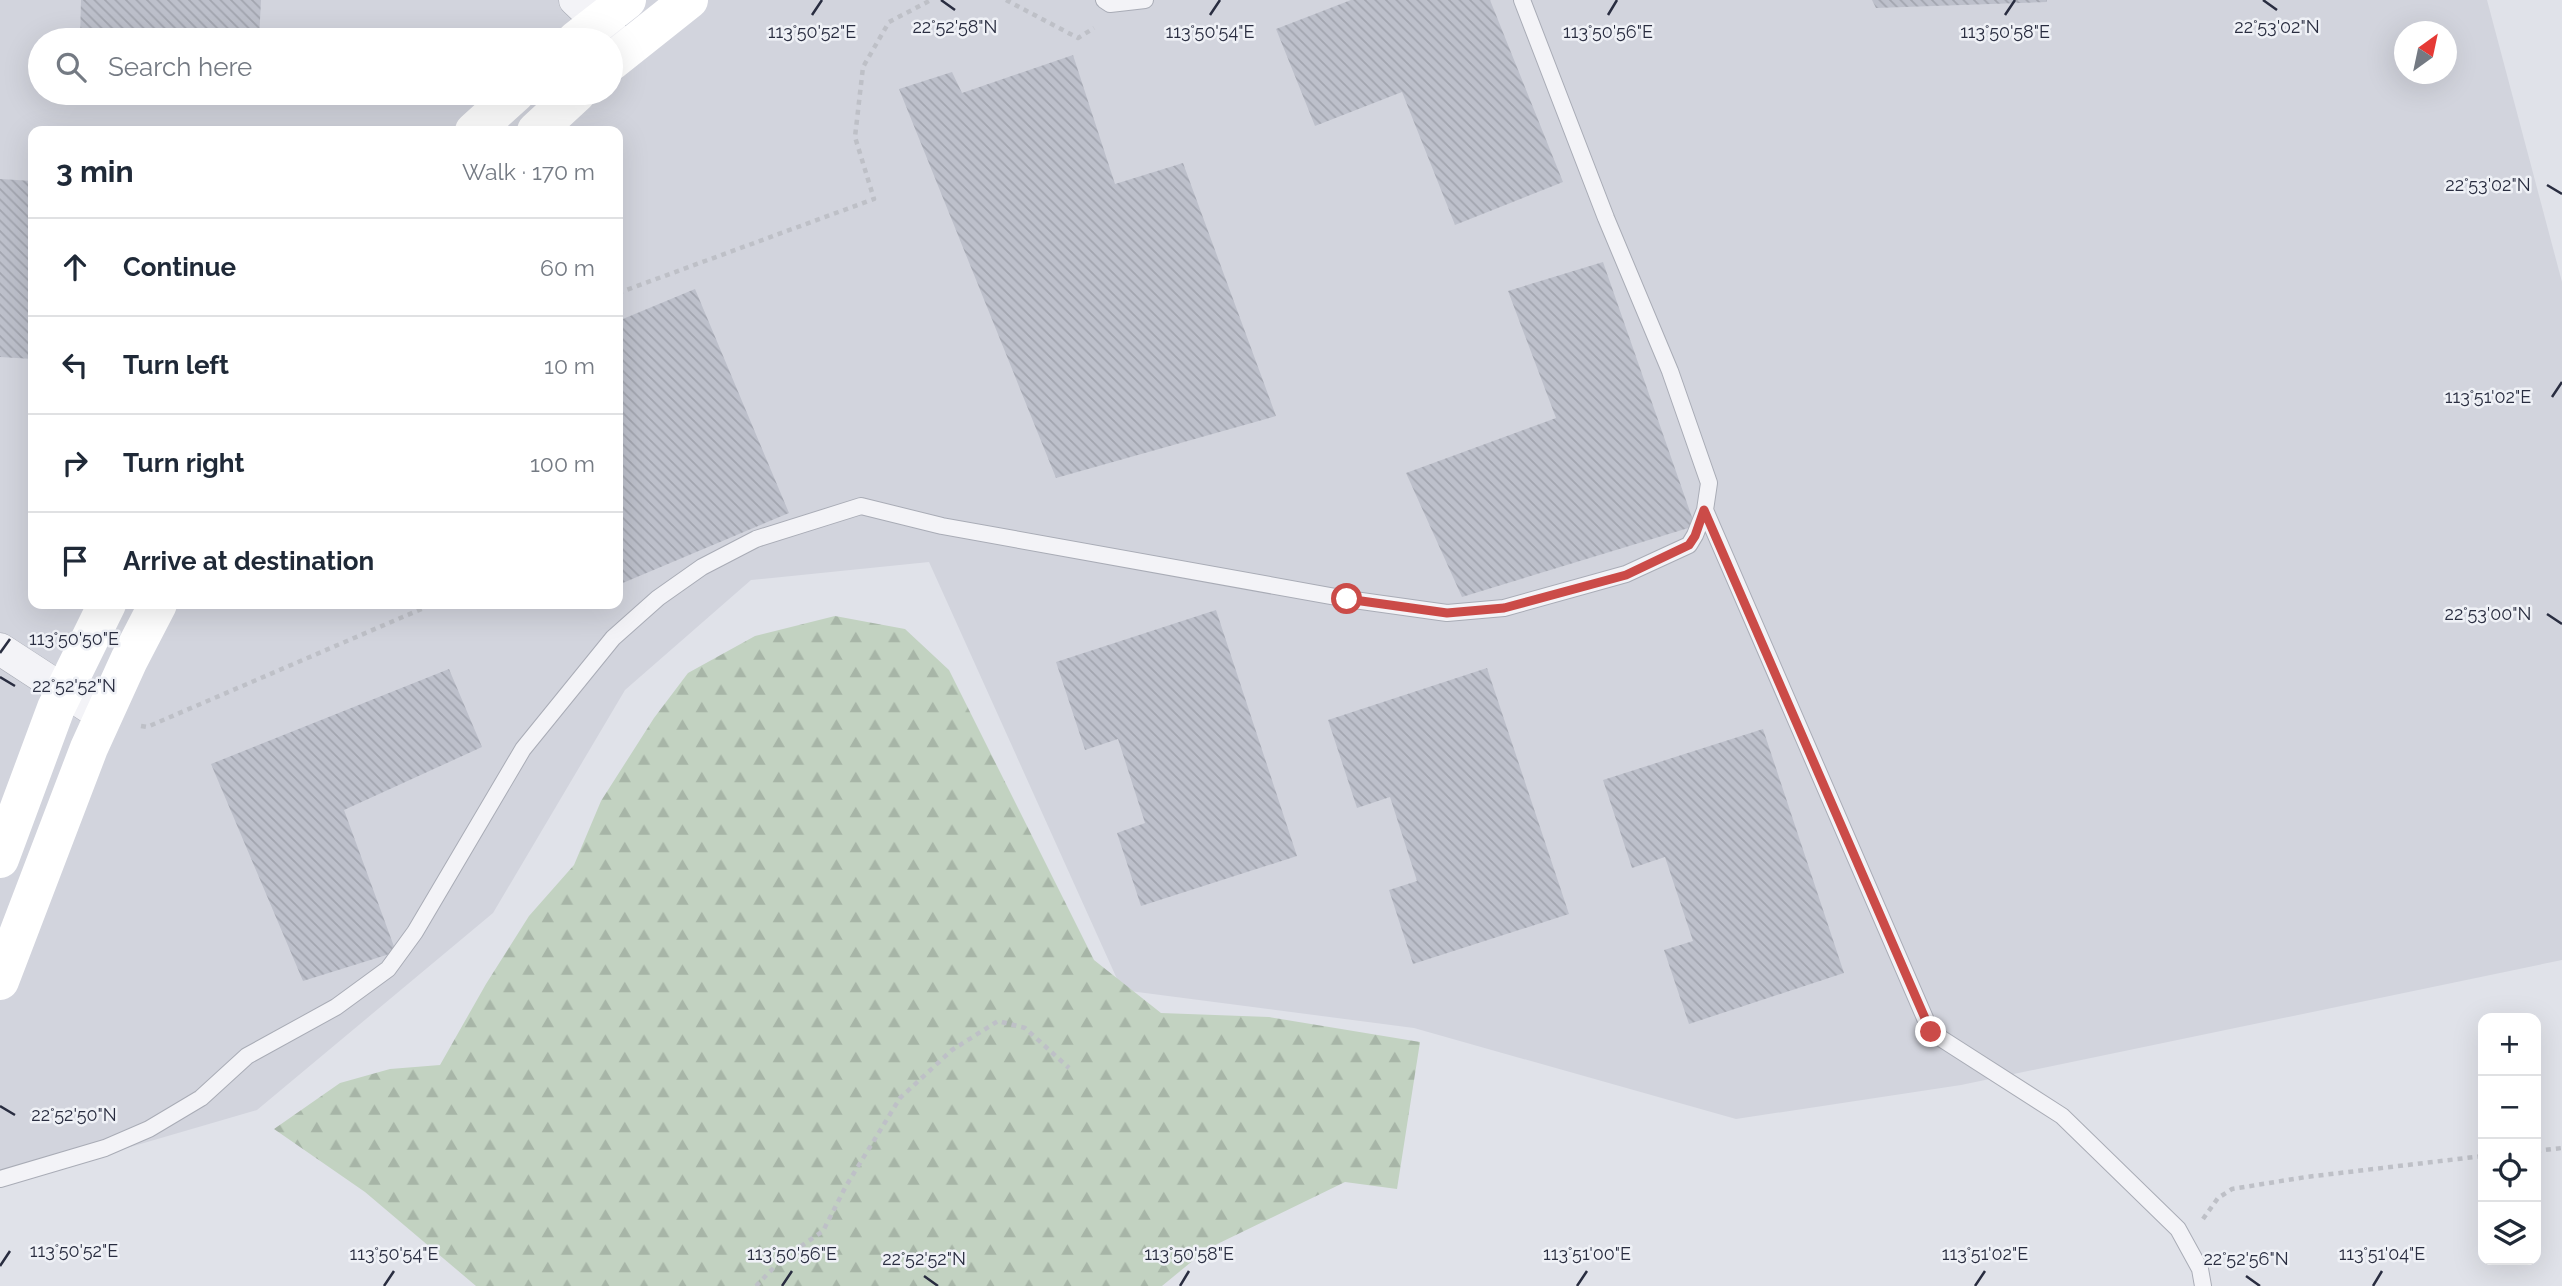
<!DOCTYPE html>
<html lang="en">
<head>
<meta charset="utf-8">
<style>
  body { margin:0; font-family:Raleway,sans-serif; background:#f2f2f3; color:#1f2937 }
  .controls { position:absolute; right:21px; bottom:21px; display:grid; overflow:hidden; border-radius:14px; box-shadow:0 7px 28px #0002 }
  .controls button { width:63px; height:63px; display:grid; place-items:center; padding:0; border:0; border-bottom:2px solid #e0e1e3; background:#fff; color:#1f2937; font:35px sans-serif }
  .compass { position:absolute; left:2394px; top:21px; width:63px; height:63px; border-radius:50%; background:#fff; box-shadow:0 7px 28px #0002; rotate:33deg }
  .stop { position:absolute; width:21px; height:21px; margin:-16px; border:5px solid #cb4b48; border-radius:50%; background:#fff }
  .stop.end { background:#cb4b48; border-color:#fff; box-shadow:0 2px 7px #0008 }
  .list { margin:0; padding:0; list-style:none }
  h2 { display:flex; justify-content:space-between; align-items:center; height:91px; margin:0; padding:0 28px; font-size:30px }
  h2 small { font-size:23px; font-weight:400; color:#747a83 }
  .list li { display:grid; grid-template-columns:46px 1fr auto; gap:21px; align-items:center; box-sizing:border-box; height:98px; padding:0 28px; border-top:2px solid #e0e1e3 }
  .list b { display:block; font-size:26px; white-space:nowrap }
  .list em { font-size:23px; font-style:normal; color:#747a83 }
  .icon { flex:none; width:38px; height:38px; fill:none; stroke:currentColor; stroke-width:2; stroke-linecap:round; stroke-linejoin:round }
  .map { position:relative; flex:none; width:2562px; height:1286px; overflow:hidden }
  .search { position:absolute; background:#fff; box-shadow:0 7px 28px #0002; left:28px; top:28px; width:595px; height:77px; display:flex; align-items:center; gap:18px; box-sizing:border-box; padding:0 24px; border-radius:38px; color:#747a83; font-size:26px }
  .panel { position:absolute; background:#fff; box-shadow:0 7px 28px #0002; left:28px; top:126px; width:595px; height:483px; border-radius:14px }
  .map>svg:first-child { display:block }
  .built { fill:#d2d4dd; fill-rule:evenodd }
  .forest { fill:url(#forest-firs) }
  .building { fill:url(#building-back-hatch) }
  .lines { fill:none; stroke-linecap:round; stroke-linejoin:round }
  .lane-casing { stroke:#a9acb6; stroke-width:18 }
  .street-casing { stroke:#a9acb6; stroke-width:33 }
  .path { stroke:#bec0c7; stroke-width:4.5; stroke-dasharray:5 5; stroke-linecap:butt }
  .lane { stroke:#f3f3f7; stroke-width:16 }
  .street { stroke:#f3f3f7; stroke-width:32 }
  .secondary { stroke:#fff; stroke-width:38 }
  .route { stroke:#cb4b48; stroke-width:9 }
  .ticks { fill:none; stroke:#292d40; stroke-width:2.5 }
  .ticks-label { font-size:18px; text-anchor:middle; fill:#292d40; stroke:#eff1f6; stroke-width:5; stroke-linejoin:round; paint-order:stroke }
</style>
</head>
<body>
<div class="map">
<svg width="2562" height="1286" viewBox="0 0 2562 1286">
  <defs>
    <pattern id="forest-firs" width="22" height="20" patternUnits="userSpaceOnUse" patternTransform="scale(1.75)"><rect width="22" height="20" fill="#c2d2c1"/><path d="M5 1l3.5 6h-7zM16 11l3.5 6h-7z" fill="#a7b5a7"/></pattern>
    <pattern id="building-back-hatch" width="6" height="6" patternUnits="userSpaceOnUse" patternTransform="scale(1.75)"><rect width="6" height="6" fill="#bdc0cb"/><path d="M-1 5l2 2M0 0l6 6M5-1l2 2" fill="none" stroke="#a2a5af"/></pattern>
  </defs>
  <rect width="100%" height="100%" fill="#e0e2e9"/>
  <path class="built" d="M0,0H2487L2562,282V960L1961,1085L1736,1119L1414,1028L1122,990L929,562L751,580L625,690L493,913L257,1110L0,1185ZM2404,32H2446V74H2404ZM40,40H611V93H40ZM33,131H618V604H33Z"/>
  <path class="forest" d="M835,616L905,629L949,670L1094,960L1161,1013L1269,1017L1420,1042L1397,1189L1345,1182L1207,1249L1162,1286H476L365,1192L274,1129L340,1083L390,1069L440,1065L486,984L529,916L574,865L601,801L654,718L688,673L755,636Z"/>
  <path class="building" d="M81,0H261L259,40H80Z
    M1351,0H1490L1563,182L1455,225L1402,92L1315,126L1276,29Z
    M1872,0H2047V2L1876,8Z
    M1073,55L1115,184L1183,163L1276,416L1056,478L899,89L952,72L962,93Z
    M0,179L33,181V359L0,357Z
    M1603,262L1695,526L1462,597L1406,473L1556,418L1508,291Z
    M695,289L789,513L618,585V321Z
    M1216,610L1297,856L1141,906L1117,833L1145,823L1118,739L1085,750L1056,662Z
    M1487,668L1569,914L1413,964L1389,890L1417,881L1390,797L1357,808L1328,720Z
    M449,669L482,747L344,810L396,952L303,981L211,764Z
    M1763,729L1844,973L1689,1024L1664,950L1693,941L1665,857L1632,868L1603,780Z"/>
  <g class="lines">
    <g class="lane-casing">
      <path id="lane" d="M1104,0L1110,4L1145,0
        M1705,510L1931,1032L2062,1116L2178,1229L2200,1269L2203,1286
        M0,1179L105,1148L149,1129L201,1098L247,1056L336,1007L388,969L415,932L523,749L613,638L658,598L702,567L756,539L861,506L942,526L1347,599L1447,613L1504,608L1626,574L1689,545L1695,535L1705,510L1709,483L1670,371L1606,218L1522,0"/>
    </g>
    <g class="street-casing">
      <path id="street" d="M575,0L615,38
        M0,649L103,716"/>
    </g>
    <path class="path" d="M1006,0L1078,38L1094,28
      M618,293L874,199L855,137L863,67L889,22L931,0
      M141,726L147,727L433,604
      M2536,1151L2562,1148
      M2203,1219L2218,1198L2232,1189L2306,1177L2483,1156
      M756,1286L781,1260L823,1231L846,1186L900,1098L952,1050L998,1021L1025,1028L1069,1068"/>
    <use href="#lane" class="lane"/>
    <use href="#street" class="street"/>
    <path class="secondary" d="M576,40L627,0
      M611,62L689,0
      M474,131L516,93
      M536,131L577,93
      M0,859L56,708L107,604
      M0,981L89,748L129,660L158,604"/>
  </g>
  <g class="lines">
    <path class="route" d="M1347,599L1447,613L1504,608L1626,575L1689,545L1695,536L1704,510L1931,1032"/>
  </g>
  <path class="ticks" d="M941,0L955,10M2263,0L2277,10M812,15L822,0M1210,15L1220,0M1608,15L1617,0M2005,15L2015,0M2547,185L2562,194M2552,397L2562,382M2547,614L2562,624M0,653L10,639M0,677L15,686M0,1106L15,1115M0,1266L10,1251M924,1276L938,1286M2246,1276L2260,1286M384,1286L394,1271M782,1286L792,1271M1180,1286L1189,1271M1577,1286L1587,1271M1975,1286L1985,1271M2373,1286L2382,1271"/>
  <g class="ticks-label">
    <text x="955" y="33">22°52'58"N</text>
    <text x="2277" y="33">22°53'02"N</text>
    <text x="812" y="38">113°50'52"E</text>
    <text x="1210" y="38">113°50'54"E</text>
    <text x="1608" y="38">113°50'56"E</text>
    <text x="2005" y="38">113°50'58"E</text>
    <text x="2488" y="191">22°53'02"N</text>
    <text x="2488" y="403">113°51'02"E</text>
    <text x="2488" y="620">22°53'00"N</text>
    <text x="74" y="645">113°50'50"E</text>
    <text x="74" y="692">22°52'52"N</text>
    <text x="74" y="1121">22°52'50"N</text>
    <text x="74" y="1257">113°50'52"E</text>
    <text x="394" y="1260">113°50'54"E</text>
    <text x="792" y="1260">113°50'56"E</text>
    <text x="1189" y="1260">113°50'58"E</text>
    <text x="1587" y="1260">113°51'00"E</text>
    <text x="1985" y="1260">113°51'02"E</text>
    <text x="2382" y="1260">113°51'04"E</text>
    <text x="924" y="1265">22°52'52"N</text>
    <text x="2246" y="1265">22°52'56"N</text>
  </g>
</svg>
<div class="controls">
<button>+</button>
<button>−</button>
<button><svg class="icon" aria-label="locate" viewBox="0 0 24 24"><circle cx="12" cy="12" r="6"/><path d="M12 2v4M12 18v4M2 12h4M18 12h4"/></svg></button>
<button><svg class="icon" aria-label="layers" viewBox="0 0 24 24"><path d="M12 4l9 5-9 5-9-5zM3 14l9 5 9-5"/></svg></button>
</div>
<svg class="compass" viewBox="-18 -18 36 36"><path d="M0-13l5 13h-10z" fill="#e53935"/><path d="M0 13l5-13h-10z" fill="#747a83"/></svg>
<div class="stop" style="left:1347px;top:599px"></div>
<div class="stop end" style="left:1931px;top:1032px"></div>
<div class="search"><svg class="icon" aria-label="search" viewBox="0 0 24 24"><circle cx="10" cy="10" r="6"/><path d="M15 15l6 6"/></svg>Search here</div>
<section class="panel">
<h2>3 min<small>Walk · 170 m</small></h2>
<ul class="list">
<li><svg class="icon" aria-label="ahead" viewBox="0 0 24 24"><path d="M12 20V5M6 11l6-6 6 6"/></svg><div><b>Continue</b></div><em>60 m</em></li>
<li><svg class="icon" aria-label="left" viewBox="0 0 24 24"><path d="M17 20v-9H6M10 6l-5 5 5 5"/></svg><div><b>Turn left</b></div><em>10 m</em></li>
<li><svg class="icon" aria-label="right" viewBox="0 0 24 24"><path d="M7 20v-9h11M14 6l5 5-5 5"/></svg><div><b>Turn right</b></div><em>100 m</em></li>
<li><svg class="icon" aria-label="arrive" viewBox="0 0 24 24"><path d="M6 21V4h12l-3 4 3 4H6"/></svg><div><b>Arrive at destination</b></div></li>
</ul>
</section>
</div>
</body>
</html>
